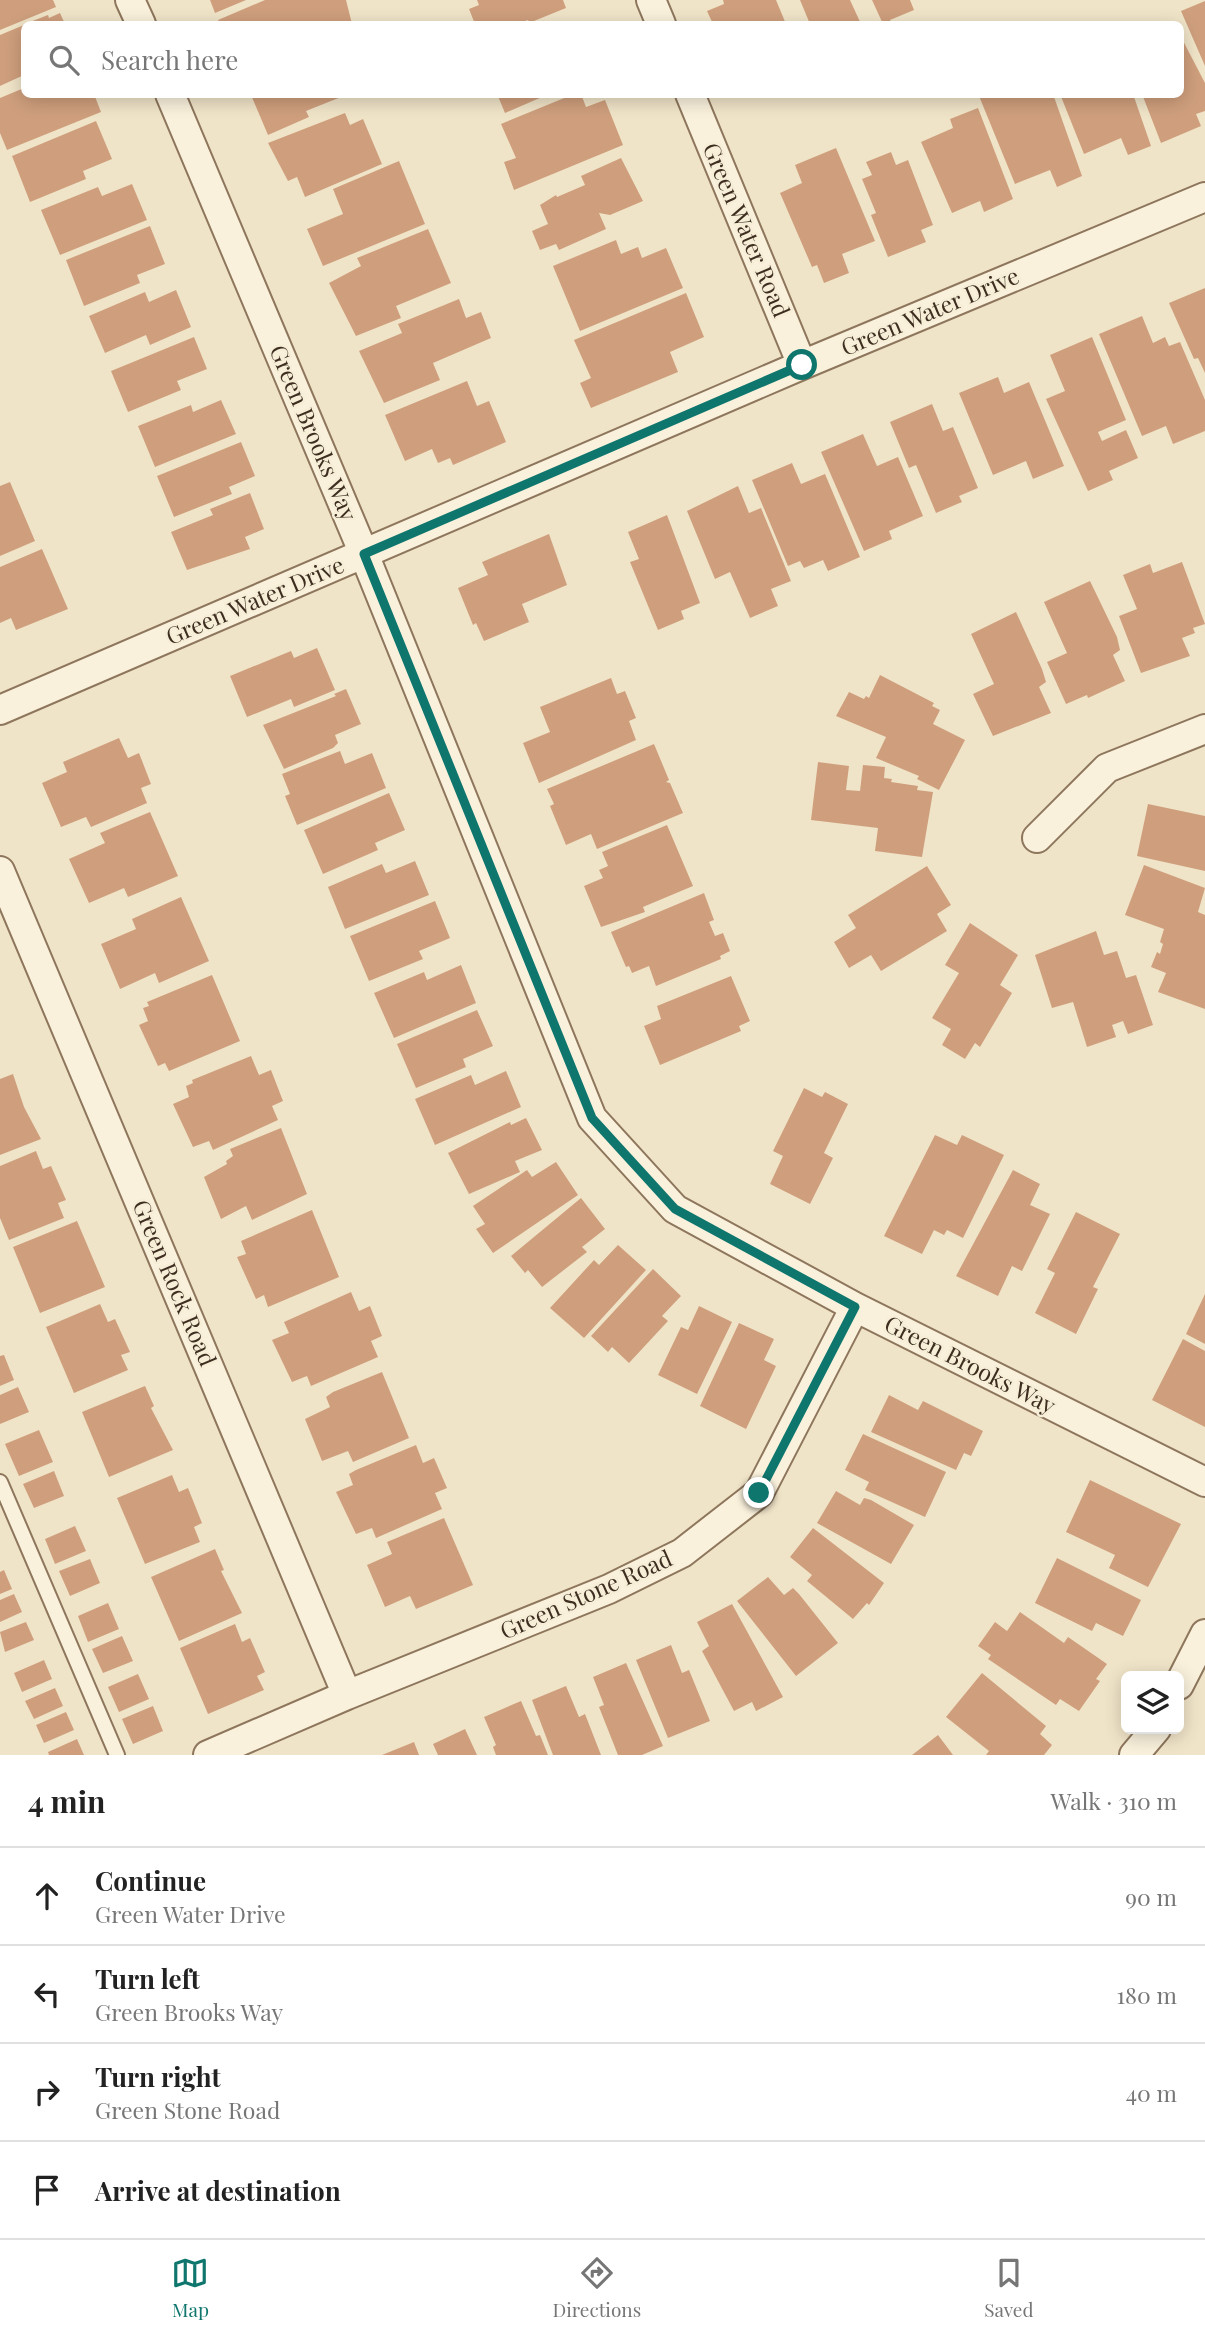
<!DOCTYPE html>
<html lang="en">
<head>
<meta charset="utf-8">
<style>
  body { margin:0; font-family:"Playfair Display",serif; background:#f2f2f2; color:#222 }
  .controls { position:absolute; right:21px; bottom:21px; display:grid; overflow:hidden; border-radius:10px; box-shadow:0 4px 18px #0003 }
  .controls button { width:63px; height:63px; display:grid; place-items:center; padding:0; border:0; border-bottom:2px solid #e0e0e0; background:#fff; color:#222; font:35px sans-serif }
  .stop { position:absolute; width:21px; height:21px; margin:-16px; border:5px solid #0f766e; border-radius:50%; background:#fff }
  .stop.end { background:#0f766e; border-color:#fff; box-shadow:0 2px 7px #0008 }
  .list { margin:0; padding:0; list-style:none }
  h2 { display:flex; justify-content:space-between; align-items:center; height:91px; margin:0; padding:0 28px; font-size:30px }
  h2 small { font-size:23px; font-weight:400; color:#767676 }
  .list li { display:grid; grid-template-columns:46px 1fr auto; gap:21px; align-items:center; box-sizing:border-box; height:98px; padding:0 28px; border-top:2px solid #e0e0e0 }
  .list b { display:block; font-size:26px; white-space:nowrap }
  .list p { margin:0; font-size:23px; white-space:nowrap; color:#767676 }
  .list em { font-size:23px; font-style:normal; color:#767676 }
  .icon { flex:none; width:38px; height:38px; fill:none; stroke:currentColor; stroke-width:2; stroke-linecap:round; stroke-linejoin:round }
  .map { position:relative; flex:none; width:1205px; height:1755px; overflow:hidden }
  .search { position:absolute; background:#fff; box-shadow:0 4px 18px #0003; left:21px; right:21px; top:21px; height:77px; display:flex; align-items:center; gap:18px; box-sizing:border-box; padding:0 24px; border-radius:10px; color:#767676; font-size:26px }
  .sheet { height:483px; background:#fff }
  nav { display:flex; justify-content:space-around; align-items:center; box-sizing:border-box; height:98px; border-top:2px solid #e0e0e0; background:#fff; font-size:19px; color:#767676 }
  nav a { display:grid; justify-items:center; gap:4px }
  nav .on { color:#0f766e }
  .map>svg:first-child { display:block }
  .building { fill:#cf9f7d }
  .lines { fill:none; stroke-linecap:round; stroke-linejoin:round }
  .lane-casing { stroke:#8d765c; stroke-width:18 }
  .street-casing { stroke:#8d765c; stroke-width:32 }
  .lane { stroke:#faf1dc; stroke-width:14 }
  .street { stroke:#faf1dc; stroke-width:28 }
  .route { stroke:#0f766e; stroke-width:9 }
  .labels { text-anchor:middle; stroke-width:5; stroke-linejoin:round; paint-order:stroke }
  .street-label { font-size:23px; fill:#3d2e20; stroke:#f7eed8 }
</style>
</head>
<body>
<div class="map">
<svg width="1205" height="1755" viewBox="0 0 1205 1755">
  <rect width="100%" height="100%" fill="#f0e4c8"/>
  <path class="building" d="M0,0H53L56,7L0,30Z
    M210,0H246L215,13Z
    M265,0H346L352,24H220L218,20Z
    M477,0H563L566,8L529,23L528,20L517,24H475L469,9L479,5Z
    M723,0H776L786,24H713L707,11L724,4Z
    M800,0H850L861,24H810Z
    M872,0H910L914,10L890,20L892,24H883Z
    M1205,1V66L1181,11Z
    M60,13L65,24H25L48,15L49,18Z
    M24,25V75L0,86V35Z
    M1180,35L1205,83V111L1196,114L1201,126L1161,143L1142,94H1180Z
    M24,88V94H94L101,112L7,150L0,133V98Z
    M497,94H549L505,113Z
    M574,94H581L586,107L605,100L623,145L514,190L504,162L516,158L501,124Z
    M983,94H1053L1082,176L1057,187L1050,170L1015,184L979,96Z
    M1060,94H1133L1151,146L1128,155L1121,138L1084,154Z
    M251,95H346L306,111L309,117L268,135Z
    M978,108L1013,199L984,212L980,201L952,213L921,142L953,128L950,119Z
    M345,113L350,125L363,119L382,164L305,197L297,177L288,181L268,143Z
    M96,121L112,159L83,171L86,179L30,202L12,156Z
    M836,148L875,241L842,254L849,273L824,283L817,265L812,267L780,193L802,183L795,165Z
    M891,152L896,165L908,160L933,225L921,230L926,242L888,257L871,215L876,213L862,179L872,175L866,162Z
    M621,158L643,201L610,215L599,213L606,229L559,250L556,244L540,250L532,231L548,224L540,205L556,195L557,197L585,185L581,176Z
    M399,161L425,224L323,266L307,229L343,214L333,189Z
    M132,184L147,220L60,255L41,210L98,187L102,196Z
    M150,226L165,264L137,275L140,283L84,306L66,260Z
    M428,229L451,283L396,306L401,318L356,336L329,283L361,266L357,258Z
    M616,240L621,254L638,247L642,258L666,248L683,288L580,331L553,266Z
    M1205,288V373L1198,358L1194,359L1169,303Z
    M176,290L191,327L150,345L146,335L105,353L89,316L145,292L149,302Z
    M686,293L704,337L670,352L678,372L591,408L580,383L591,378L574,340Z
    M459,299L466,318L481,312L491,338L433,363L440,380L384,403L359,351L402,333L398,324Z
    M1142,316L1153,343L1165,337L1169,346L1180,342L1205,400V431L1173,444L1166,426L1142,436L1099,334Z
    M194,337L207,369L177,381L181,390L128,412L111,371Z
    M1092,337L1126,420L1098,432L1102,441L1126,430L1138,458L1109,471L1113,480L1088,491L1046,399L1065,391L1050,355Z
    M998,377L1004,393L1029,382L1064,466L1033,479L1026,461L993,475L959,393Z
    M467,381L477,406L489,401L506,442L453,465L450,458L438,463L432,449L405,461L385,415Z
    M221,400L236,434L155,467L138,426L191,405L193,412Z
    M932,404L943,431L953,427L978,488L959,496L962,502L936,513L916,465L909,468L890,422Z
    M863,434L877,466L898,457L923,516L889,531L892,539L864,551L821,452Z
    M241,442L255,476L229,487L232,494L174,517L157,476Z
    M792,463L801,484L825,474L860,557L828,571L823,560L804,568L800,561L788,566L752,480Z
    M10,482L35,541L0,556V486Z
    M738,486L749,513L761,508L791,581L771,589L778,606L750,618L730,572L715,579L687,511Z
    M250,493L264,529L245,537L250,549L187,570L171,532L213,515L210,509Z
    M667,515L700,603L681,611L684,619L658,630L630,562L639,559L628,532Z
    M549,534L567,585L522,604L529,622L484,641L476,623L473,625L458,588L488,575L482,562Z
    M42,549L68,609L16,630L11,618L0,623V567Z
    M1182,562L1205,624L1193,628L1195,633L1182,638L1190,656L1141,673L1119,616L1137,609L1123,575L1150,564L1153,573Z
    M1090,581L1117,637L1120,650L1113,655L1125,681L1088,698L1087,695L1066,704L1047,662L1067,653L1044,602Z
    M1016,612L1042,669L1046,682L1039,687L1051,713L993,736L973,694L994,684L971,634Z
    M317,648L335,690L294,707L291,699L247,717L230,676L291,651L294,658Z
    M880,675L934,703L932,706L940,710L933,724L965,740L939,790L917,779L919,776L876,758L886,737L836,716L849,692L864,699L866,696L869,698Z
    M611,678L617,694L625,691L636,718L629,721L636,740L539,783L523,743L550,732L540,707Z
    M346,689L361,724L335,735L338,743L333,748L284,769L263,725L336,696L334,694Z
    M119,738L128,758L139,753L151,784L141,788L147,803L91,827L86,817L61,827L42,783L67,772L63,762Z
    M654,744L669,780L666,782L670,783L683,813L597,849L591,834L566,845L550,806L554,804L547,789Z
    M340,751L345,764L372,753L386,788L297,825L285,796L290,794L282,774Z
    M818,762L849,766L846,790L860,791L863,765L885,767L884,778L892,779L891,782L918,786L917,790L933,792L922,857L875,851L878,828L811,820Z
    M389,793L405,830L375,843L378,850L323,874L304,830Z
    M1148,804L1205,816V871L1137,856Z
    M150,812L178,876L128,897L124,888L89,903L69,859L105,843L100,833Z
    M667,825L693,886L643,907L645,912L601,927L584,886L603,878L599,870L608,866L602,852Z
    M415,861L429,895L345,929L328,887L382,864L386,873Z
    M1144,865L1205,888L1198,912L1205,915V1009L1158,992L1166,973L1151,967L1157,952L1160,954L1163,944L1160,942L1164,929L1125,915Z
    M927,866L951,905L937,914L947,931L881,971L871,955L849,968L834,942L856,928L848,915Z
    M704,893L714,920L709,922L715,936L723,933L730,951L720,956L721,959L656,986L649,966L632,973L629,966L626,967L611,932Z
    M181,897L209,961L159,983L155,973L120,989L101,944L136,929L132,919Z
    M435,901L450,938L419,951L423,959L369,981L350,936Z
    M970,923L1018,955L1000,985L1012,993L980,1047L975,1043L965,1059L942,1045L951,1029L932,1018L959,973L945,965Z
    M1096,931L1104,955L1117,951L1126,978L1136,975L1153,1025L1128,1034L1123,1021L1112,1025L1116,1037L1087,1047L1073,1002L1052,1008L1035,955Z
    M461,965L476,1003L394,1038L374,993L424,972L427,980Z
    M212,975L240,1041L169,1071L165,1063L158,1066L139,1025L148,1021L143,1008L149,1006L147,1002Z
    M731,976L750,1021L739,1026L741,1031L660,1065L644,1026L661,1019L657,1006Z
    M477,1010L493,1046L463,1059L466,1067L416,1088L397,1044Z
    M251,1056L259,1075L271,1070L283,1101L272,1106L278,1120L213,1150L209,1141L193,1147L173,1104L189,1097L186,1086L193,1083L192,1080Z
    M506,1071L521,1107L435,1145L415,1099L471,1075L475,1085Z
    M13,1074L24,1107L41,1139L0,1155V1079Z
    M804,1088L822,1097L825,1092L848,1104L824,1153L833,1158L810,1204L770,1184L783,1156L773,1151Z
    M526,1118L542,1150L515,1161L520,1172L469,1194L448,1153L510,1122L511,1125Z
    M281,1128L307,1194L252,1220L246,1206L221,1219L204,1177L227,1164L226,1161L233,1156L230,1149Z
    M935,1135L957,1145L962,1135L1004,1155L963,1238L947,1230L944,1235L934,1230L922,1254L884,1236Z
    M36,1151L43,1169L51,1166L66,1200L58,1203L64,1218L9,1240L0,1218V1166Z
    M556,1162L578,1195L493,1253L476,1229L485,1224L473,1206L527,1170L532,1177Z
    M1013,1170L1040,1184L1030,1205L1050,1214L1022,1271L1012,1266L998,1296L956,1276Z
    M581,1198L605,1229L582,1247L587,1252L542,1287L528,1270L525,1273L511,1256Z
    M312,1210L339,1277L268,1307L264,1295L256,1299L237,1257L246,1254L241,1241Z
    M1076,1212L1120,1234L1093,1287L1098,1289L1076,1334L1035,1313L1055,1273L1047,1269Z
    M77,1221L105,1287L40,1313L13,1247Z
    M618,1245L646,1270L584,1338L550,1308L594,1260L599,1265Z
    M653,1269L681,1296L662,1316L668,1321L629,1363L612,1347L608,1352L591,1336Z
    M351,1292L359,1311L370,1306L382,1336L371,1341L378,1357L311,1386L307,1376L292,1382L272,1340L289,1333L284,1322Z
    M1205,1294V1344L1186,1334Z
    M100,1304L108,1322L115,1319L130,1352L121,1355L128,1370L74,1393L46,1327Z
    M699,1306L732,1322L697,1394L658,1375L681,1327L688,1330Z
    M739,1323L774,1339L764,1360L776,1366L746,1429L700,1406Z
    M1183,1339L1205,1351V1427L1152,1400Z
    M4,1355L14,1380L0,1386V1356Z
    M382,1372L409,1438L353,1462L348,1451L322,1461L305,1419L330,1407L326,1397L333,1392Z
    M145,1386L154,1406L151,1408L173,1450L109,1477L82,1412Z
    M18,1387L29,1412L0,1424V1395Z
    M889,1395L918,1410L923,1401L983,1431L971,1456L964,1453L956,1470L871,1432Z
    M39,1430L53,1462L19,1476L5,1444Z
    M863,1434L946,1472L925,1517L865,1490L869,1482L845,1470Z
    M416,1445L423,1463L434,1458L447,1488L435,1493L442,1509L376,1538L372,1528L356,1534L336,1492L353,1485L349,1474L356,1470Z
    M54,1471L64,1496L34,1508L23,1484Z
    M172,1475L179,1492L188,1488L202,1523L194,1527L200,1542L145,1564L117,1498Z
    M1090,1480L1181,1524L1148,1587L1109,1568L1115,1555L1066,1532Z
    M836,1491L860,1505L864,1498L871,1500L914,1525L891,1564L817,1523Z
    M444,1518L473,1585L416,1609L410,1596L385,1607L367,1565L392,1554L387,1542Z
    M75,1526L86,1551L55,1564L45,1539Z
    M813,1528L884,1583L869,1605L867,1603L853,1619L807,1581L812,1575L790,1557Z
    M215,1549L224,1570L221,1571L242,1613L179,1641L151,1577Z
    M1057,1558L1141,1600L1123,1636L1096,1623L1092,1631L1035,1603Z
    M90,1559L100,1583L70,1596L59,1571Z
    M4,1570L12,1589L0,1594V1572Z
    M768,1577L784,1595L793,1588L799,1594L838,1643L796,1676L737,1601Z
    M14,1594L22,1612L0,1622V1600Z
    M108,1603L119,1629L88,1642L78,1616Z
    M732,1604L783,1697L756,1711L752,1702L734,1711L702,1651L709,1646L697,1622Z
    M1020,1612L1064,1643L1068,1637L1107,1664L1096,1679L1100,1681L1079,1711L1060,1699L1056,1705L988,1659L991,1655L978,1646L995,1622L1007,1631Z
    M26,1622L34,1640L5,1652L0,1632Z
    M235,1624L242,1642L250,1638L265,1672L257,1676L264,1690L208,1714L180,1648Z
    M122,1636L133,1661L103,1673L92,1649Z
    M671,1645L682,1673L689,1670L710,1721L668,1738L636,1660Z
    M44,1660L52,1679L22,1692L14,1673Z
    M626,1663L663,1746L642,1755H618L599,1707L604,1705L593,1677Z
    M982,1673L1046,1726L1040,1734L1052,1745L1044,1755H986L989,1751L946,1717Z
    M138,1674L149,1699L119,1712L108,1687Z
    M566,1686L579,1717L585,1714L601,1755H553L532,1700Z
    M55,1688L63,1706L34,1719L25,1701Z
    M521,1701L536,1736L540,1735L548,1755H496L493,1747L496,1745L484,1717Z
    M153,1706L163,1731L133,1744L122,1719Z
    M66,1712L74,1730L44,1743L36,1725Z
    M465,1729L477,1755H438L433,1744Z
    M938,1735L953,1755H912Z
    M77,1739L84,1755H49L48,1752Z
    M414,1742L419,1755H382Z"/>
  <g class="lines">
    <g class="lane-casing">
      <path id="lane" d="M0,1482L117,1755"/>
    </g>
    <g class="street-casing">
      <path id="street" d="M130,0L141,24
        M651,0L661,24
        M170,94L364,554L592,1118L675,1209L855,1307L1205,1482
        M690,94L802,365
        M0,710L802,365L1205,197
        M1037,838L1107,768L1205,729
        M0,871L347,1695
        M1179,1685L1205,1634
        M208,1755L347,1695L609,1589L682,1553L759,1493L855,1307
        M1134,1755L1156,1729"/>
    </g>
    <use href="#lane" class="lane"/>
    <use href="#street" class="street"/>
  </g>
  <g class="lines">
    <path class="route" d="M759,1493L855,1307L675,1209L592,1118L364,554L802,365"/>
  </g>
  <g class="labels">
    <g class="street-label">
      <text transform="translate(746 230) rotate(67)" y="8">Green Water Road</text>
      <text transform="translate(930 312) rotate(-23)" y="8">Green Water Drive</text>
      <text transform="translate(313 433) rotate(67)" y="8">Green Brooks Way</text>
      <text transform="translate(255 601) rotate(-23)" y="8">Green Water Drive</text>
      <text transform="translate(174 1283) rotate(67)" y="8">Green Rock Road</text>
      <text transform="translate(970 1365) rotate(27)" y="8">Green Brooks Way</text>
      <text transform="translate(586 1595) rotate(-24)" y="8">Green Stone Road</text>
    </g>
  </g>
</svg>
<div class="controls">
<button><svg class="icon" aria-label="layers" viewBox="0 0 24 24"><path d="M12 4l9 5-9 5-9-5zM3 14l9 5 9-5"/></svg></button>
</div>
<div class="stop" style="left:802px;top:365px"></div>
<div class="stop end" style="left:759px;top:1493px"></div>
<div class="search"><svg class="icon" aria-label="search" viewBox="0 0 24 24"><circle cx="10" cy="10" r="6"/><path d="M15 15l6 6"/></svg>Search here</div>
</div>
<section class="sheet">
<h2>4 min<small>Walk · 310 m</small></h2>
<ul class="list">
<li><svg class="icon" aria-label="ahead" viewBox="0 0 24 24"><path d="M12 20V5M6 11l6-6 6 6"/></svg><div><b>Continue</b><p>Green Water Drive</p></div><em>90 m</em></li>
<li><svg class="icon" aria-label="left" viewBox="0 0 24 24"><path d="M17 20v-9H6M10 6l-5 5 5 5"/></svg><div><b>Turn left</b><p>Green Brooks Way</p></div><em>180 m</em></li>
<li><svg class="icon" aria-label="right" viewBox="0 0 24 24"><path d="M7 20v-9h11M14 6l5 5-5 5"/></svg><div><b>Turn right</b><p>Green Stone Road</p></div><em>40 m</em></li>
<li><svg class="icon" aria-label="arrive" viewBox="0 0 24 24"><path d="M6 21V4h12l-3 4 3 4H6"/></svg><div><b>Arrive at destination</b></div></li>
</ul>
</section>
<nav>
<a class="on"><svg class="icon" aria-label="map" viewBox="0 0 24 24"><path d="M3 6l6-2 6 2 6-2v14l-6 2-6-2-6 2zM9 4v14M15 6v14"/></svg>Map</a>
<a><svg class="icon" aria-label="directions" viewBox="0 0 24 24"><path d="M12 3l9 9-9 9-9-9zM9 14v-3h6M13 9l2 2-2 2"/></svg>Directions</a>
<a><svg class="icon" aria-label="saved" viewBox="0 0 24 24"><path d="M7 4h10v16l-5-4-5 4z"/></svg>Saved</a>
</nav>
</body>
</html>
